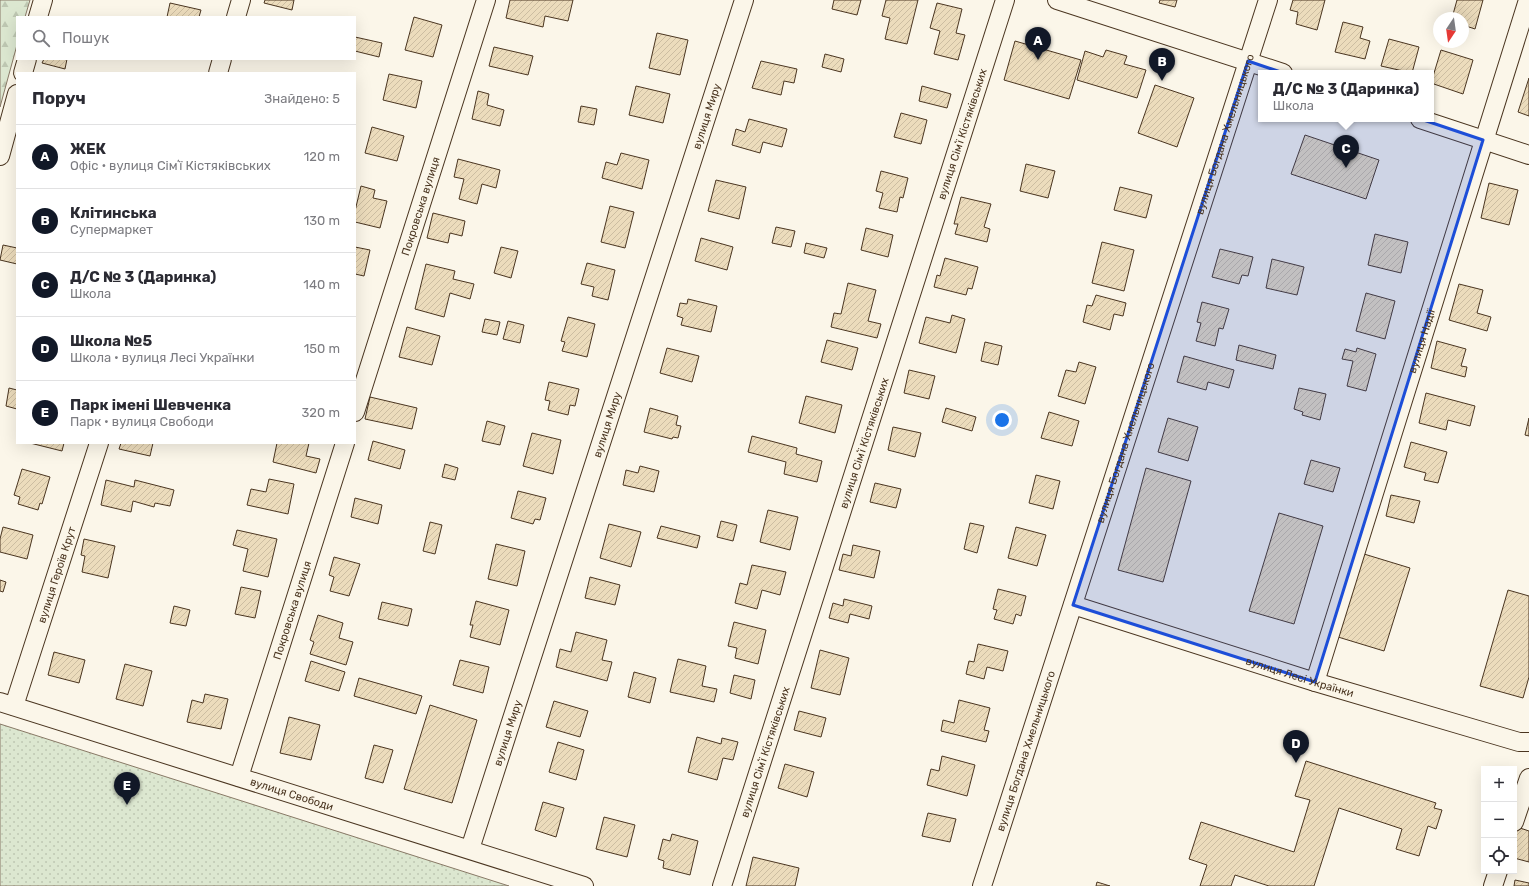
<!DOCTYPE html>
<html lang="uk">
<head>
<meta charset="utf-8">
<style>
  body { margin:0; font-family:Rubik,sans-serif; background:#f7f7f7; color:#2b2b33 }
  .controls { position:absolute; right:12px; bottom:12px; display:grid; overflow:hidden; border-radius:0px; box-shadow:0 4px 16px #0002 }
  .controls button { width:36px; height:36px; display:grid; place-items:center; padding:0; border:0; border-bottom:1px solid #e1e1e2; background:#fff; color:#2b2b33; font:20px sans-serif }
  .compass { position:absolute; left:1433px; top:12px; width:36px; height:36px; border-radius:50%; background:#fff; box-shadow:0 4px 16px #0002; rotate:193deg }
  .you { position:absolute; left:1002px; top:420px; width:14px; height:14px; margin:-10px; border:3px solid #fff; border-radius:50%; background:#1a73e8; box-shadow:0 0 0 6px #1a73e833 }
  .badge { display:grid; place-items:center; width:26px; height:26px; border-radius:50%; background:#111827; color:#fff; font-size:13px; font-weight:700 }
  .pin { position:absolute; translate:-50% -33px; filter:drop-shadow(0 1px 2px #0008) }
  .pin::after { content:''; position:absolute; top:21px; width:14px; height:12px; background:inherit; clip-path:polygon(0 0,100% 0,50% 100%) }
  .popup { position:absolute; left:1258px; top:70px; width:176px; height:52px; box-sizing:border-box; display:grid; place-content:center; border-radius:0px; background:#fff; filter:drop-shadow(0 1px 3px #0005); font-size:13px; white-space:nowrap; color:#7c7c81 }
  .popup b { font-size:15px; color:#2b2b33 }
  .popup::after { content:''; position:absolute; left:50%; top:100%; margin-left:-8px; border:8px solid transparent; border-top-color:#fff }
  .list { margin:0; padding:0; list-style:none }
  h2 { display:flex; justify-content:space-between; align-items:center; height:52px; margin:0; padding:0 16px; font-size:17px }
  h2 small { font-size:13px; font-weight:400; color:#7c7c81 }
  .list li { display:grid; grid-template-columns:26px 1fr auto; gap:12px; align-items:center; box-sizing:border-box; height:64px; padding:0 16px; border-top:1px solid #e1e1e2 }
  .list b { display:block; font-size:15px; white-space:nowrap }
  .list p { margin:0; font-size:13px; white-space:nowrap; color:#7c7c81 }
  .list em { font-size:13px; font-style:normal; color:#7c7c81 }
  .icon { flex:none; width:22px; height:22px; fill:none; stroke:currentColor; stroke-width:2; stroke-linecap:round; stroke-linejoin:round }
  .map { position:relative; flex:none; width:1529px; height:886px; overflow:hidden }
  .search { position:absolute; background:#fff; box-shadow:0 4px 16px #0002; left:16px; top:16px; width:340px; height:44px; display:flex; align-items:center; gap:10px; box-sizing:border-box; padding:0 14px; border-radius:0px; color:#7c7c81; font-size:15px }
  .panel { position:absolute; background:#fff; box-shadow:0 4px 16px #0002; left:16px; top:72px; width:340px; height:372px; border-radius:0px }
  .map>svg:first-child { display:block }
  .forest { fill:url(#forest-firs); stroke:#887966 }
  .park { fill:url(#park-dots); stroke:#887966 }
  .building { fill:url(#building-hatch); stroke:#4a3520 }
  .lines { fill:none; stroke-linecap:round; stroke-linejoin:round }
  .minor-casing { stroke:#4a3520; stroke-width:20 }
  .minor { stroke:#fbf6e9; stroke-width:18 }
  .marked { fill:#1d4ed8; fill-opacity:0.2; stroke:#1d4ed8; stroke-width:3; stroke-linejoin:round }
  .labels { text-anchor:middle; stroke-width:3; stroke-linejoin:round; paint-order:stroke }
  .street-label { font-size:11px; fill:#4a3520; stroke:#fbf6e9 }
</style>
</head>
<body>
<div class="map">
<svg width="1529" height="886" viewBox="0 0 1529 886">
  <defs>
    <pattern id="forest-firs" width="22" height="20" patternUnits="userSpaceOnUse"><rect width="22" height="20" fill="#dce7d0"/><path d="M5 1l3.5 6h-7zM16 11l3.5 6h-7z" fill="#bec7b2"/></pattern>
    <pattern id="park-dots" width="8" height="8" patternUnits="userSpaceOnUse"><rect width="8" height="8" fill="#dce7d0"/><path d="M2 2h.1M6 6h.1" fill="none" stroke="#bec7b2" stroke-width="1.8" stroke-linecap="round"/></pattern>
    <pattern id="building-hatch" width="6" height="6" patternUnits="userSpaceOnUse"><rect width="6" height="6" fill="#ecdcbc"/><path d="M-1 1l2-2M0 6l6-6M5 7l2-2" fill="none" stroke="#ccbda1"/></pattern>
  </defs>
  <rect width="100%" height="100%" fill="#fbf6e9"/>
  <path class="forest" d="M0,0H30L25,17H17V45L0,107Z"/>
  <path class="park" d="M0,724L509,886H0Z"/>
  <path class="building" d="M265,0H294L292,10L264,3Z
    M510,0H573L568,21L545,16L543,27L506,18Z
    M834,0H861L857,15L832,9Z
    M886,0H918L907,44L885,39L890,18L882,16Z
    M1160,0H1177L1175,7L1159,3Z
    M1293,0H1325L1317,30L1296,24L1298,12L1290,10Z
    M1457,0H1483L1475,29L1463,25V18H1452Z
    M170,3L201,10L199,17H167Z
    M937,3L962,9L956,33L965,35L958,60L934,54L940,31L930,28Z
    M414,17L442,25L433,57L405,50Z
    M1343,22L1363,27L1360,38L1370,41L1365,59L1335,52Z
    M657,33L688,40L680,75L649,68Z
    M355,37L382,43L379,57L355,51Z
    M1389,39L1419,47L1412,73L1381,66Z
    M1015,41L1081,60L1069,99L1004,80Z
    M494,47L533,56L528,75L489,66Z
    M1106,50L1127,56L1124,64L1146,70L1137,98L1077,80L1085,51L1103,57Z
    M1441,50L1473,60L1463,94L1431,83Z
    M825,54L844,59L841,72L822,67Z
    M44,59H67L65,69L42,63Z
    M761,61L797,69L794,83L784,81L781,95L752,88Z
    M389,74L422,81L416,108L383,100Z
    M1529,78V116L1518,112Z
    M1155,85L1194,98L1177,147L1138,133Z
    M636,86L670,94L663,123L629,115Z
    M922,86L951,94L947,108L919,101Z
    M478,91L489,94L487,105L504,110L500,126L472,119Z
    M581,106L597,109L594,125L578,122Z
    M901,113L927,120L921,144L894,137Z
    M749,119L787,129L782,147L763,142L760,153L732,145L736,129L745,132Z
    M372,127L404,136L397,161L365,153Z
    M1305,135L1379,160L1366,199L1291,174Z
    M621,153L649,160L642,189L602,178L606,162L617,165Z
    M458,159L500,170L496,188L482,184L477,204L459,199L464,179L454,177Z
    M1026,164L1055,171L1048,198L1020,191Z
    M881,171L908,178L903,198L900,197L897,212L879,208L883,193L876,191Z
    M716,180L746,187L739,219L708,211Z
    M1489,183L1518,190L1509,225L1481,218Z
    M361,186L375,190L373,198L387,201L380,228L355,222V211Z
    M1120,187L1152,195L1146,218L1114,210Z
    M961,197L991,204L984,227L990,229L987,242L955,234L958,224H954Z
    M610,206L634,212L625,248L601,242Z
    M433,213L465,221L462,236L450,233L448,243L427,238Z
    M776,227L795,231L791,247L772,243Z
    M866,228L893,235L888,257L861,250Z
    M1375,234L1408,242L1401,273L1368,265Z
    M701,238L733,247L727,270L695,261Z
    M1102,242L1134,250L1124,291L1092,283Z
    M806,243L827,248L824,258L804,253Z
    M3,245L17,248V264L0,260Z
    M355,247L370,250L364,276L355,274Z
    M501,247L518,251L511,278L494,273Z
    M1220,249L1253,257L1248,276L1242,275L1239,284L1212,277Z
    M945,258L978,267L972,289L968,288L966,295L934,287L937,275L940,276Z
    M1272,259L1304,267L1297,295L1266,288Z
    M587,263L615,270L608,300L592,296L594,287L581,284Z
    M426,264L455,271L453,279L474,284L470,299L450,293L444,317L415,309Z
    M848,283L876,290L868,321L881,324L877,338L831,327L834,313L841,314Z
    M1459,284L1483,290L1477,313L1491,317L1487,331L1449,320Z
    M1366,293L1395,301L1385,339L1356,331Z
    M1096,295L1126,303L1123,316L1114,314L1110,330L1083,322L1087,305L1092,306Z
    M688,299L717,306L711,332L681,325L683,318L677,316L680,303L687,304Z
    M1202,302L1229,309L1223,329L1219,328L1215,346L1196,341L1201,323L1197,322Z
    M952,315L965,319L956,353L919,343L926,317L950,323Z
    M568,317L595,324L587,357L562,351L565,342L561,341Z
    M485,319L500,322L497,335L482,332Z
    M508,321L524,325L520,343L503,339Z
    M407,327L440,336L432,365L399,357Z
    M827,340L858,348L852,370L821,362Z
    M1437,341L1466,349L1461,366L1467,367L1465,377L1431,368Z
    M985,342L1002,346L998,365L981,361Z
    M1239,345L1276,355L1273,369L1236,360Z
    M667,348L699,356L692,382L660,373Z
    M1357,348L1376,354L1366,391L1347,386L1353,361L1342,359L1345,349L1356,352Z
    M1184,356L1234,370L1229,388L1208,382L1206,390L1177,382Z
    M1079,362L1096,367L1085,404L1058,396L1066,370L1076,372Z
    M909,370L935,376L929,399L904,393Z
    M549,382L579,389L575,406L570,405L568,415L548,410L550,401L545,400Z
    M9,388L17,390V409L6,406Z
    M1299,388L1326,394L1320,420L1302,415L1303,412L1294,409Z
    M1426,393L1475,406L1470,426L1448,420L1446,430L1419,423Z
    M806,396L842,405L835,433L799,423Z
    M370,397L417,408L412,429L365,419Z
    M650,408L678,416L676,425L681,426L678,438L673,437L672,439L644,432Z
    M946,408L976,417L972,431L942,422Z
    M1049,412L1079,421L1072,446L1041,438Z
    M1168,418L1198,427L1188,461L1158,452Z
    M1529,418V436L1525,435Z
    M487,421L505,426L500,445L482,441Z
    M893,427L921,433L915,457L888,450Z
    M532,433L561,440L553,474L523,466Z
    M752,436L797,448L796,454L822,461L817,482L784,474L786,462L748,452Z
    M373,441L405,450L400,469L368,460Z
    M1411,442L1447,452L1438,483L1424,480L1426,473L1404,467Z
    M30,443H64L62,451Z
    M121,443H153L150,456L119,449Z
    M277,443H309L306,456L320,459L316,473L273,462Z
    M1311,460L1340,468L1333,492L1304,484Z
    M445,464L458,468L455,480L442,477Z
    M640,466L659,471L654,492L623,485L626,470L638,473Z
    M1146,468L1191,481L1163,582L1118,570Z
    M22,469L50,477L42,504L40,503L38,510L18,504L20,497L14,495Z
    M1036,475L1060,481L1053,509L1029,503Z
    M269,479L294,484L288,514L247,505L251,489L266,492Z
    M106,480L134,487L135,480L174,490L170,506L155,503L154,507L133,501L131,512L101,505Z
    M875,483L901,489L896,508L870,502Z
    M518,491L546,498L540,520L535,519L533,524L511,518Z
    M1391,495L1420,501L1414,523L1386,516Z
    M355,498L382,505L378,524L351,517Z
    M768,510L798,517L790,550L760,542Z
    M1279,513L1323,526L1294,624L1249,611Z
    M721,521L737,525L733,541L717,537Z
    M430,522L442,525L435,554L423,551Z
    M970,523L984,526L977,553L964,549Z
    M609,524L641,532L631,567L600,558Z
    M661,526L700,536L697,548L657,538Z
    M3,527L33,535L27,559L0,552V539Z
    M1016,527L1046,535L1037,566L1008,558Z
    M237,530L277,539L268,577L243,571L248,549L233,545Z
    M84,539L115,546L108,578L82,572L85,556L81,555Z
    M496,544L525,551L517,586L488,579Z
    M853,545L880,551L874,578L839,570L843,554L851,556Z
    M1364,554L1410,568L1384,651L1338,637Z
    M334,557L360,564L349,596L330,591L334,577L329,575Z
    M752,565L786,572L780,595L762,590L757,609L735,603L740,583L747,585Z
    M590,577L620,585L615,605L585,598Z
    M0,580L6,582L3,592L0,591Z
    M241,587L261,591L255,618L235,614Z
    M998,589L1026,596L1021,616L1016,614L1013,624L994,619L997,610L993,609Z
    M1508,590L1529,596V677L1523,698L1480,686Z
    M844,599L872,606L869,619L850,614L848,623L829,618L833,603L843,606Z
    M476,601L509,610L500,645L470,637L473,625H470Z
    M382,602L412,609L408,626L378,619Z
    M174,606L190,610L186,626L170,623Z
    M318,615L343,623L339,638L353,642L346,665L310,654L314,642L310,640Z
    M734,622L766,630L758,664L735,658L737,648L728,646Z
    M576,632L607,640L602,660L612,662L607,681L556,667L560,649L571,652Z
    M978,644L1008,651L1003,671L987,667L984,679L966,674L969,661L974,662Z
    M820,650L849,658L840,695L811,688Z
    M54,652L85,660L79,683L48,675Z
    M678,659L706,666L702,686L717,689L714,702L670,692Z
    M460,660L489,667L483,693L453,685Z
    M311,661L345,672L339,691L305,681Z
    M125,664L152,671L143,706L116,699Z
    M634,672L656,678L650,703L628,697Z
    M734,675L755,680L751,699L730,693Z
    M359,678L422,696L416,714L354,696Z
    M205,694L228,699L221,729L187,722L192,700L203,703Z
    M959,700L990,708L984,730L989,731L986,742L941,731L943,720L954,723Z
    M554,701L588,711L580,737L546,727Z
    M430,705L477,720L452,803L404,789Z
    M799,711L826,718L821,737L794,730Z
    M289,717L320,725L311,760L280,753Z
    M697,737L721,744L722,738L738,742L733,760L723,758L717,780L688,772Z
    M558,742L584,750L576,780L549,772Z
    M374,745L393,750L383,783L365,778Z
    M942,756L975,765L967,796L927,785L931,769L939,771Z
    M1306,761L1436,803L1434,808L1442,810L1436,829L1428,826L1419,856L1396,849L1402,829L1339,808L1314,886H1269L1235,875L1231,886H1200L1207,865L1189,859L1201,822L1294,852L1310,800L1295,796Z
    M785,764L814,772L807,797L778,788Z
    M543,802L564,808L556,837L535,830Z
    M928,813L956,819L950,842L922,836Z
    M604,817L635,825L627,857L596,849Z
    M1517,827L1529,831V862L1514,858V839Z
    M672,834L698,841L690,875L663,868L664,861L658,859L663,839L670,841Z
    M753,857L799,868L795,886H746Z
    M1515,880L1529,883V886H1514Z
    M1097,882L1110,886H1096Z"/>
  <g class="lines">
    <g class="minor-casing">
      <g id="minor">
        <path d="M1057,0L1283,73"/>
        <path d="M38,17L43,0"/>
        <path d="M236,17L241,0"/>
        <path d="M23,73L27,59"/>
        <path d="M218,73L222,59"/>
        <path d="M1420,119L1529,155"/>
        <path d="M0,156L17,94"/>
        <path id="s1" d="M355,412L486,0"/>
        <path id="s2" d="M1073,605L1315,682L1519,742H1529"/>
        <path id="s3" d="M1315,682L1528,0"/>
        <path id="s4" d="M0,702L584,886"/>
        <path id="s5" d="M14,706L99,443"/>
        <path id="s6" d="M239,777L345,443"/>
        <path d="M1514,822L1529,778"/>
        <path id="s7" d="M470,849L744,0"/>
        <path d="M722,886L1005,0"/>
        <path id="s8" d="M982,886L1268,0"/>
        <path d="M1493,886L1498,871"/>
      </g>
    </g>
    <use href="#minor" class="minor"/>
  </g>
  <path class="marked" d="M1248,61L1483,140L1315,682L1073,605Z"/>
  <g class="labels">
    <g class="street-label">
      <text dy="4" stroke="none"><textPath href="#s7" startOffset="770">вулиця Миру</textPath></text>
      <text transform="translate(962 134) rotate(-72)" y="4">вулиця Сімʼї Кістяківських</text>
      <text dy="4" stroke="none"><textPath href="#s8" startOffset="790">вулиця Богдана Хмельницького</textPath></text>
      <text dy="4" stroke="none"><textPath href="#s1" startOffset="216">Покровська вулиця</textPath></text>
      <text dy="4" stroke="none"><textPath href="#s3" startOffset="357">вулиця Надії</textPath></text>
      <text dy="4" stroke="none"><textPath href="#s7" startOffset="446">вулиця Миру</textPath></text>
      <text transform="translate(864 443) rotate(-72)" y="4">вулиця Сімʼї Кістяківських</text>
      <text dy="4" stroke="none"><textPath href="#s8" startOffset="466">вулиця Богдана Хмельницького</textPath></text>
      <text dy="4" stroke="none"><textPath href="#s5" startOffset="138">вулиця Героїв Крут</textPath></text>
      <text dy="4" stroke="none"><textPath href="#s6" startOffset="175">Покровська вулиця</textPath></text>
      <text dy="4" stroke="none"><textPath href="#s2" startOffset="238">вулиця Лесі Українки</textPath></text>
      <text dy="4" stroke="none"><textPath href="#s7" startOffset="122">вулиця Миру</textPath></text>
      <text dy="4" stroke="none"><textPath href="#s8" startOffset="142">вулиця Богдана Хмельницького</textPath></text>
      <text transform="translate(765 752) rotate(-72)" y="4">вулиця Сімʼї Кістяківських</text>
      <text dy="4" stroke="none"><textPath href="#s4" startOffset="306">вулиця Свободи</textPath></text>
    </g>
  </g>
</svg>
<div class="controls">
<button>+</button>
<button>−</button>
<button><svg class="icon" aria-label="locate" viewBox="0 0 24 24"><circle cx="12" cy="12" r="6"/><path d="M12 2v4M12 18v4M2 12h4M18 12h4"/></svg></button>
</div>
<svg class="compass" viewBox="-18 -18 36 36"><path d="M0-13l5 13h-10z" fill="#e53935"/><path d="M0 13l5-13h-10z" fill="#7c7c81"/></svg>
<div class="you"></div>
<div class="pin badge" style="left:1038px;top:60px">A</div>
<div class="pin badge" style="left:1162px;top:81px">B</div>
<div class="pin badge" style="left:1346px;top:168px">C</div>
<div class="popup"><b>Д/С № 3 (Даринка)</b>Школа</div>
<div class="pin badge" style="left:1296px;top:763px">D</div>
<div class="pin badge" style="left:127px;top:805px">E</div>
<div class="search"><svg class="icon" aria-label="search" viewBox="0 0 24 24"><circle cx="10" cy="10" r="6"/><path d="M15 15l6 6"/></svg>Пошук</div>
<section class="panel">
<h2>Поруч<small>Знайдено: 5</small></h2>
<ul class="list">
<li><span class="badge">A</span><div><b>ЖЕК</b><p>Офіс · вулиця Сімʼї Кістяківських</p></div><em>120 m</em></li>
<li><span class="badge">B</span><div><b>Клітинська</b><p>Супермаркет</p></div><em>130 m</em></li>
<li><span class="badge">C</span><div><b>Д/С № 3 (Даринка)</b><p>Школа</p></div><em>140 m</em></li>
<li><span class="badge">D</span><div><b>Школа №5</b><p>Школа · вулиця Лесі Українки</p></div><em>150 m</em></li>
<li><span class="badge">E</span><div><b>Парк імені Шевченка</b><p>Парк · вулиця Свободи</p></div><em>320 m</em></li>
</ul>
</section>
</div>
</body>
</html>
